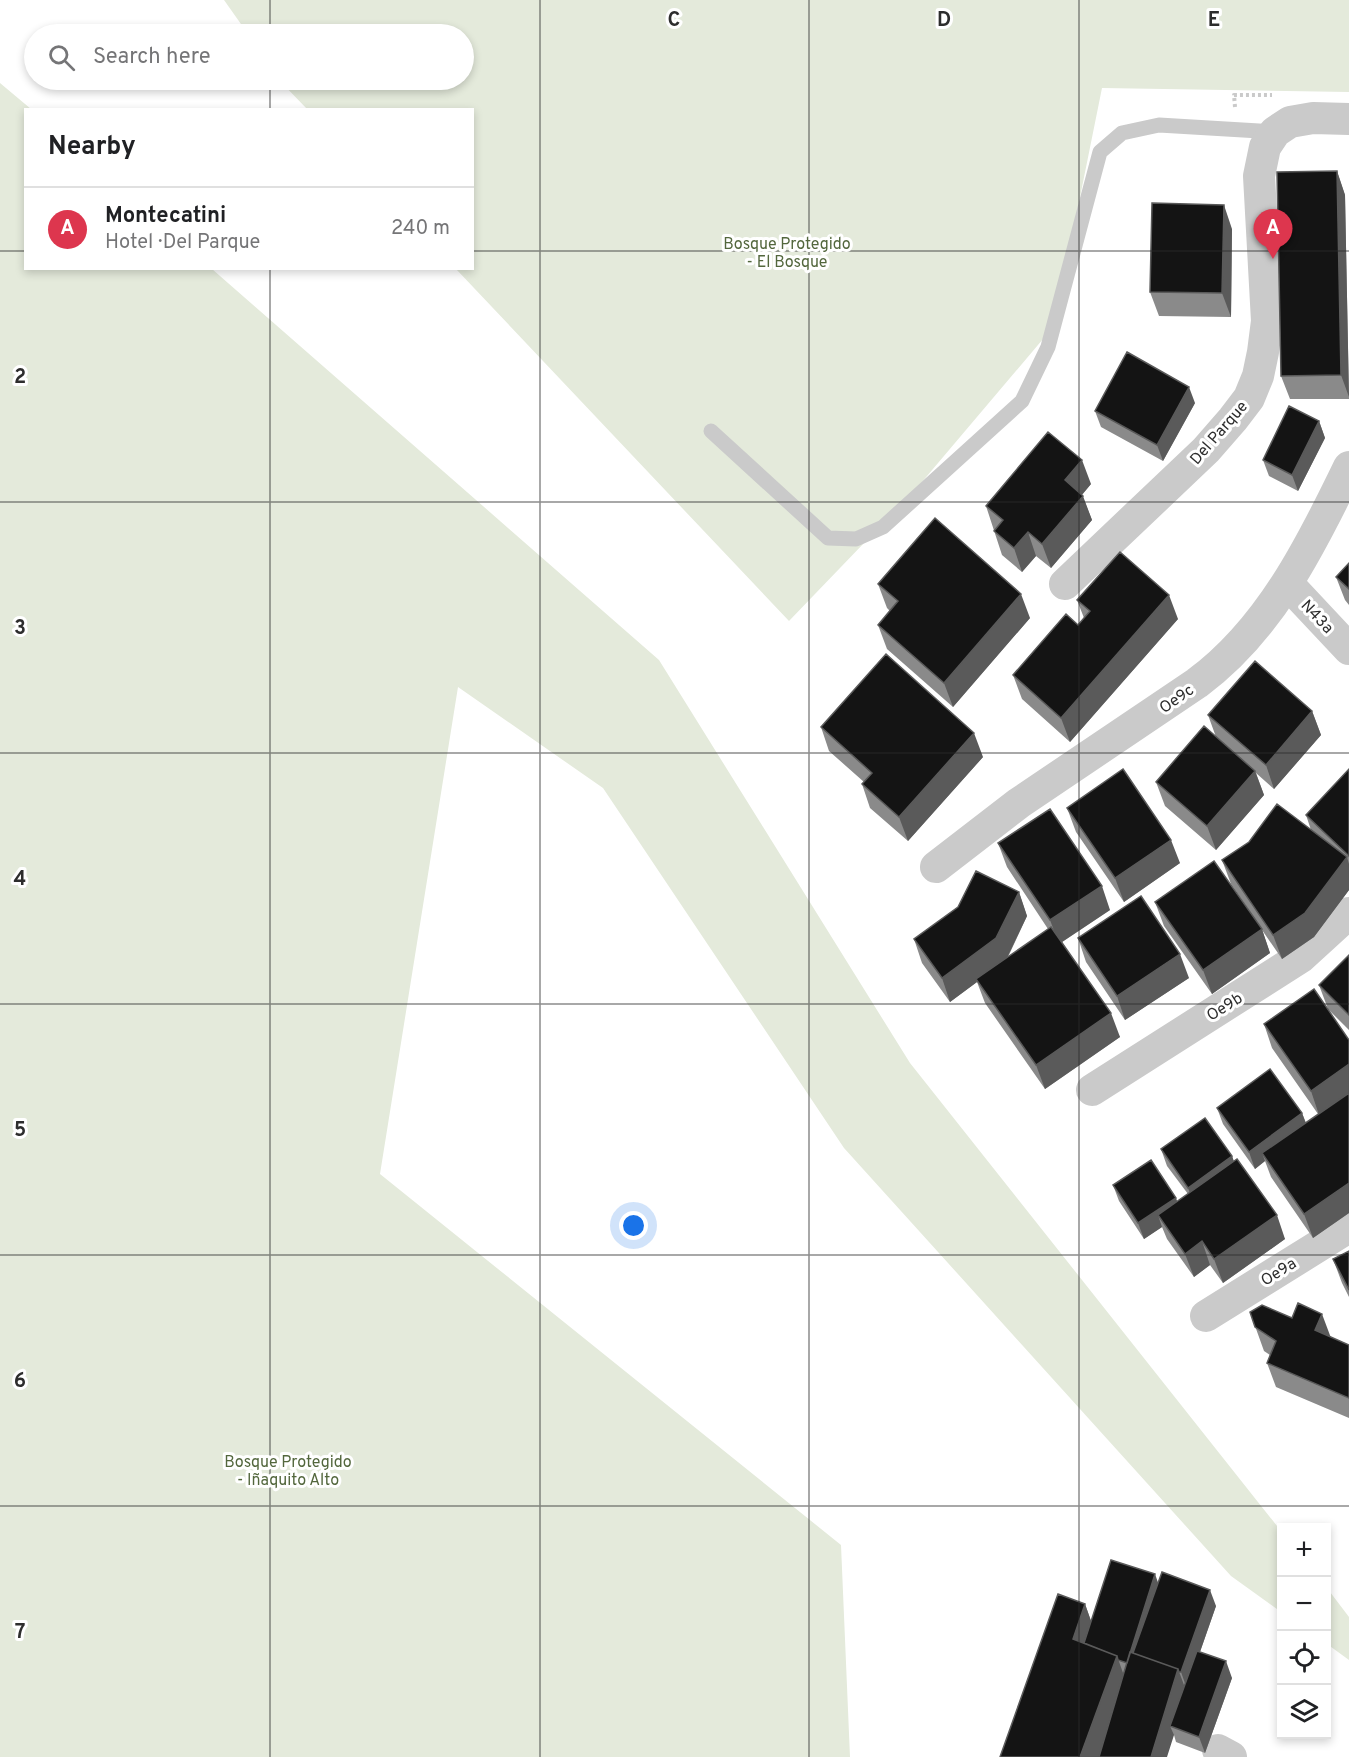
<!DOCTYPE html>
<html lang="en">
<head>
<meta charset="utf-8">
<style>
  body { margin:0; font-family:Overpass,sans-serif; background:#f6f6f6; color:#202124 }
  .controls { position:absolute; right:18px; bottom:18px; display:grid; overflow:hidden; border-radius:0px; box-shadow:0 3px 9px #0003 }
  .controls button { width:54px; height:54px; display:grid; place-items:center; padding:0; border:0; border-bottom:2px solid #e0e0e0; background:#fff; color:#202124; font:30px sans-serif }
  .you { position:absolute; left:634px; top:1226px; width:21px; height:21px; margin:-15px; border:4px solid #fff; border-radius:50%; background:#1a73e8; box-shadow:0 0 0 9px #1a73e833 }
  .badge { display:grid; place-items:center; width:39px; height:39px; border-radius:50%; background:#dd364e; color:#fff; font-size:20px; font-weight:700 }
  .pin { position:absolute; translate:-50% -50px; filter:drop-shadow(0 2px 3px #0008) }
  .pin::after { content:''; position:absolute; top:32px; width:21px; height:18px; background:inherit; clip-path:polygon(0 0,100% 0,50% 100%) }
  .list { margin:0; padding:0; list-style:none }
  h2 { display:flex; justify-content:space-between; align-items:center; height:78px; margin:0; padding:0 24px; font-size:26px }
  h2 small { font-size:20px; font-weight:400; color:#757577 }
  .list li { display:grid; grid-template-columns:39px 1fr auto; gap:18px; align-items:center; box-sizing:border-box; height:84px; padding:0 24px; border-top:2px solid #e0e0e0 }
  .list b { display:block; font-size:22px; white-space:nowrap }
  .list p { margin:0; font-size:20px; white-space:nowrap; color:#757577 }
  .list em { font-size:20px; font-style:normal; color:#757577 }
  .icon { flex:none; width:33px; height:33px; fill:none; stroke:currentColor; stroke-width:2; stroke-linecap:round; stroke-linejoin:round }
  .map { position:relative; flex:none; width:1349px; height:1757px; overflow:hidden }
  .search { position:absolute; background:#fff; box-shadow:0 3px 9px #0003; left:24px; top:24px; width:450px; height:66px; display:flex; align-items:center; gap:15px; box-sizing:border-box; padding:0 21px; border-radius:33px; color:#757577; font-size:22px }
  .panel { position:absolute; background:#fff; box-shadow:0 3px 9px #0003; left:24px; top:108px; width:450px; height:162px; border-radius:0px }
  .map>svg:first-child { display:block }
  .green { fill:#e4eadb }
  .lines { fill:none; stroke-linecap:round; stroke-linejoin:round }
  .path { stroke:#cacaca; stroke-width:4; stroke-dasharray:3 3; stroke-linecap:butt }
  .service { stroke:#cacaca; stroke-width:15 }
  .minor { stroke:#cacaca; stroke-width:32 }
  .wall { fill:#8a8a8a }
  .shaded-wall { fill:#5a5a5a }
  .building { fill:#141414; stroke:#5a5a5a; stroke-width:1.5 }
  .grid { fill:none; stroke:#2d2d2d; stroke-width:1.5; stroke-opacity:0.55 }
  .labels { text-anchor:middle; stroke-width:6; stroke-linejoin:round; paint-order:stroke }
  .park-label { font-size:16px; fill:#53673d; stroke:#fff }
  .street-label { font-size:16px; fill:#2d2d2d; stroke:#fff }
  .grid-label { font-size:20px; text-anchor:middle; font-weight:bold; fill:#2d2d2d; stroke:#fff; stroke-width:6; stroke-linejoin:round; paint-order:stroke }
</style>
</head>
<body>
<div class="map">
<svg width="1349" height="1757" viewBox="0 0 1349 1757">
  <rect width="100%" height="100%" fill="#fff"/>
  <path class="green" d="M224,0H1349V92L1102,88L1054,326L916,489L789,621L456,269L472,268V110L307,109L279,80H464V34H248Z
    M0,83L31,109L26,110V268L212,269L659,660L910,1063L1281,1531V1612L1231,1576L844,1148L603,788L458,687L380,1174L841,1545L850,1757H0Z
    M1327,1588L1349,1617V1660L1327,1644Z"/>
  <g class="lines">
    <path class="path" d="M1235,107L1234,95H1272"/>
    <path class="service" d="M711,431L828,538L856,539L883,527L1022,401L1048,347L1100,152L1122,133L1159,125L1275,132"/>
    <path class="minor" d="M1287,583L1349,649
      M1065,584L1206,450L1233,419L1249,398L1258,376L1263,352L1267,321L1259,176L1265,147L1275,132L1290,122L1313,118L1349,119
      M936,867L1019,803L1197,683C1269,630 1311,546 1349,467
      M1092,1090L1301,957L1349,913
      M1206,1316L1349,1227
      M1218,1750L1231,1757"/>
  </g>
  <path class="wall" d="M1337,171L1345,195L1349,399H1290L1281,376Z
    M1232,229L1231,317L1159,316L1150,292Z
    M1195,403L1163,461L1101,427L1095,411Z
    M1319,421L1325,438L1298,491L1269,476L1263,460Z
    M1091,484L1082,495L1092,520L1051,568L1036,556L1022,572L1002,555L986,506Z
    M1349,563V605L1345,600L1336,577Z
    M878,584L1030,618L953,707L887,649L878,625L890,611L887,608Z
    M1077,600L1178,619L1070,742L1022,699L1013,675L1078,625L1084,618Z
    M1312,711L1321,735L1274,789L1256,773L1264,795L1216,850L1165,806L1156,782L1216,737L1208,715Z
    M821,727L983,757L908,841L870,808L862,784L864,782L829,751Z
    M1349,769V890L1314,937L1282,959L1262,930L1270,953L1212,994L1164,926L1155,902L1251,913L1231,884L1222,860L1311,830L1306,815Z
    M1067,808L1180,863L1124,902L1076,832Z
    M998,843L1110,910L1062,942L1120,1037L1045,1089L985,1003L977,982L950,1002L922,963L914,939L958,907L1019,892L1027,916L1008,957L1048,929L1007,867Z
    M1078,938L1189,978L1125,1020L1086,962Z
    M1349,955V1030L1328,1009L1319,985Z
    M1264,1024L1349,1040V1213L1313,1238L1271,1177L1265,1161L1255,1169L1223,1124L1217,1108L1302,1113L1306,1123L1318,1114L1272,1048Z
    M1161,1149L1232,1156L1234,1162L1285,1239L1223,1283L1210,1265L1194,1277L1167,1239L1162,1227L1144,1239L1119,1201L1113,1185L1178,1202L1188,1194L1167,1166Z
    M1349,1251V1297L1342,1283L1333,1259Z
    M1250,1312L1330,1337L1349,1345V1418L1276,1387L1267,1363L1270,1355L1264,1351Z
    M1158,1582L1216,1606L1200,1652L1232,1678L1205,1753L1176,1742L1174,1735L1000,1757L1085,1604L1091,1621Z"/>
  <path class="shaded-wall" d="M1337,171L1345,195L1349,397L1341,375Z
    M1224,205L1232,229L1231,317L1222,293Z
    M1189,387L1195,403L1163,461L1157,445Z
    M1319,421L1325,438L1298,491L1292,475Z
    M1082,460L1091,484L1074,504L1065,480Z
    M1083,496L1092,520L1051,568L1042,544Z
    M1028,532L1036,556L1022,572L1014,548Z
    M1021,594L1030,618L953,707L944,683Z
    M1169,595L1178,619L1070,742L1061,718Z
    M1312,711L1321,735L1274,789L1266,765Z
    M974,733L983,757L908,841L899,817Z
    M1255,771L1264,795L1216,850L1207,826Z
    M1171,840L1180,863L1124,902L1115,878Z
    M1347,857L1349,864V890L1314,937L1282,959L1273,935Z
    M1102,886L1110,910L1059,944L1050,920Z
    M1019,892L1027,916L1005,962L976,979L977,982L950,1002L942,978Z
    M1262,929L1270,953L1212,994L1203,970Z
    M1180,954L1189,978L1125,1020L1117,996Z
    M1111,1013L1120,1037L1045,1089L1036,1065Z
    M1349,1064V1094L1319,1115L1311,1091Z
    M1302,1113L1308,1129L1262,1153L1265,1161L1255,1169L1249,1152Z
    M1232,1156L1238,1173L1194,1204L1188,1188Z
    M1349,1183V1213L1313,1238L1304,1214Z
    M1176,1198L1182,1214L1158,1215L1162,1227L1144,1239L1138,1223Z
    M1277,1215L1285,1239L1223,1283L1214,1259Z
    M1202,1241L1210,1265L1194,1277L1185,1254Z
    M1322,1314L1331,1338L1315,1330Z
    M1155,1574L1161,1591L1140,1657L1127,1663Z
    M1210,1590L1216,1606L1187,1689L1181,1672Z
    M1085,1604L1096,1635L1090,1651L1073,1639Z
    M1117,1656L1128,1687L1102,1757H1080Z
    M1226,1661L1232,1678L1205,1753L1199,1737Z
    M1178,1669L1187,1693L1170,1726L1174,1735L1167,1757H1151Z"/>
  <path class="building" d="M1337,171L1341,375L1281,376L1277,172Z
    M1152,203L1224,205L1222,293L1150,292Z
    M1127,352L1189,387L1157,445L1095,411Z
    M1289,406L1319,421L1292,475L1263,460Z
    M1048,432L1082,460L1065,480L1083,496L1042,544L1028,532L1014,548L994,531L1003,520L986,506Z
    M935,518L1021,594L944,683L878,625L898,601L878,584Z
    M1120,552L1169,595L1061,718L1013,675L1066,614L1078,625L1090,611L1077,600Z
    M1349,563V589L1336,577Z
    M886,654L974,733L899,817L862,784L872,773L821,727Z
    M1255,661L1312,711L1266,765L1208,715Z
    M1204,726L1255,771L1207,826L1156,782Z
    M1123,769L1171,840L1115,878L1067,808Z
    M1349,769V856L1306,815Z
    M1277,804L1347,857L1305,913L1273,935L1222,860L1249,842Z
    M1050,809L1102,886L1050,920L998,843Z
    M1214,861L1262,929L1203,970L1155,902Z
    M976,871L1019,892L996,938L942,978L914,939L958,907Z
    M1141,896L1180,954L1117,996L1078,938Z
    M1051,927L1111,1013L1036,1065L976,979Z
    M1349,955V1015L1319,985Z
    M1314,989L1349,1040V1064L1311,1091L1264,1024Z
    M1270,1069L1302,1113L1249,1152L1217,1108Z
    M1349,1093V1183L1304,1214L1262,1153Z
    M1205,1118L1232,1156L1188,1188L1161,1149Z
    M1237,1159L1277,1215L1214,1259L1202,1241L1185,1254L1158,1215Z
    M1151,1160L1176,1198L1138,1223L1113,1185Z
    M1349,1251V1290L1333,1259Z
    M1298,1303L1322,1314L1315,1330L1349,1345V1398L1267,1363L1276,1341L1255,1327L1250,1312L1262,1305L1292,1318Z
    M1111,1560L1155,1574L1127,1663L1118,1660L1117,1656L1084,1643Z
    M1162,1572L1210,1590L1181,1672H1179L1178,1669L1133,1653Z
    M1058,1594L1085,1604L1073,1639L1117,1656L1080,1757H1000Z
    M1197,1651L1226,1661L1199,1737L1170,1726Z
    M1130,1652L1178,1669L1151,1757H1099Z"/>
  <path class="grid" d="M270,0V34M540,0V1757M809,0V1757M1079,0V1757M270,80V110M0,251H26M472,251H1349M270,268V1757M0,502H1349M0,753H1349M0,1004H1349M0,1255H1349M0,1506H1349"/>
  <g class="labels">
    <g class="park-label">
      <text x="787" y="249">Bosque Protegido<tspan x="787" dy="18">- El Bosque</tspan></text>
      <text x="288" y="1467">Bosque Protegido<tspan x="288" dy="18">- Iñaquito Alto</tspan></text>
    </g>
    <g class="street-label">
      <text transform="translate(1218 432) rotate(-49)" y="6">Del Parque</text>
      <text transform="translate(1318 616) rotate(47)" y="6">N43a</text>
      <text transform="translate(1176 698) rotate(-35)" y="6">Oe9c</text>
      <text transform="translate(1224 1006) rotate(-32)" y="6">Oe9b</text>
      <text transform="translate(1278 1271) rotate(-32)" y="6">Oe9a</text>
    </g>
  </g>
  <g class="grid-label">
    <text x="674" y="26">C</text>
    <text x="944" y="26">D</text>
    <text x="1214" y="26">E</text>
    <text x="20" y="383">2</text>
    <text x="20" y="634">3</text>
    <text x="20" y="885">4</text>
    <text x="20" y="1136">5</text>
    <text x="20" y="1387">6</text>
    <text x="20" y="1638">7</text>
  </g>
</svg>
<div class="controls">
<button>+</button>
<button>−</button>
<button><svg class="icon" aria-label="locate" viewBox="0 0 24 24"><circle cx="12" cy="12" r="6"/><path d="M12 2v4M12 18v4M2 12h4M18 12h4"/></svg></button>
<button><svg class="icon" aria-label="layers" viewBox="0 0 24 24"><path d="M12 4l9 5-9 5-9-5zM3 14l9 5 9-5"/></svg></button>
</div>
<div class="you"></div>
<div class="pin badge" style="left:1273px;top:259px">A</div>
<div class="search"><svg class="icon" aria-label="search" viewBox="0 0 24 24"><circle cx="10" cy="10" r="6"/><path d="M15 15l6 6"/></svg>Search here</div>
<section class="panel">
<h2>Nearby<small></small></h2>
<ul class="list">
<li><span class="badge">A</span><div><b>Montecatini</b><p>Hotel · Del Parque</p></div><em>240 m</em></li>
</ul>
</section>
</div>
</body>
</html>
